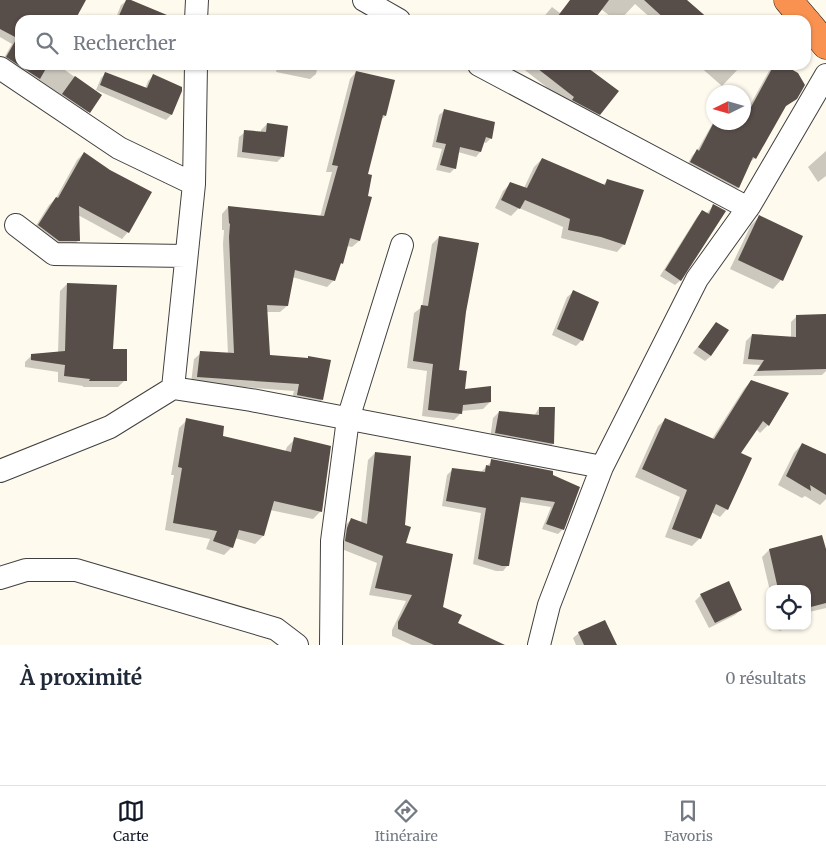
<!DOCTYPE html>
<html lang="fr">
<head>
<meta charset="utf-8">
<style>
  body { margin:0; font-family:Merriweather,serif; background:#f2f2f3; color:#1f2937 }
  .controls { position:absolute; right:15px; bottom:15px; display:grid; overflow:hidden; border-radius:10px; box-shadow:0 1px 4px #0004 }
  .controls button { width:45px; height:45px; display:grid; place-items:center; padding:0; border:0; border-bottom:1px solid #e0e1e3; background:#fff; color:#1f2937; font:25px sans-serif }
  .compass { position:absolute; left:706px; top:85px; width:45px; height:45px; border-radius:50%; background:#fff; box-shadow:0 1px 4px #0004; rotate:265deg }
  .list { margin:0; padding:0; list-style:none }
  h2 { display:flex; justify-content:space-between; align-items:center; height:65px; margin:0; padding:0 20px; font-size:21px }
  h2 small { font-size:16px; font-weight:400; color:#747a83 }
  .icon { flex:none; width:28px; height:28px; fill:none; stroke:currentColor; stroke-width:2; stroke-linecap:round; stroke-linejoin:round }
  .map { position:relative; flex:none; width:826px; height:645px; overflow:hidden }
  .search { position:absolute; background:#fff; box-shadow:0 1px 4px #0004; left:15px; right:15px; top:15px; height:55px; display:flex; align-items:center; gap:12px; box-sizing:border-box; padding:0 18px; border-radius:15px; color:#747a83; font-size:19px }
  .sheet { height:140px; background:#fff }
  nav { display:flex; justify-content:space-around; align-items:center; box-sizing:border-box; height:70px; border-top:1px solid #e0e1e3; background:#fff; font-size:14px; color:#747a83 }
  nav a { display:grid; justify-items:center; gap:2px }
  nav .on { color:#111827 }
  .map>svg:first-child { display:block }
  .shadow { fill:#0003 }
  .building { fill:#574d49 }
  .lines { fill:none; stroke-linecap:round; stroke-linejoin:round }
  .minor-casing { stroke:#404040; stroke-width:24 }
  .highway-casing { stroke:#1e1e1e; stroke-width:29 }
  .minor { stroke:#fff; stroke-width:22 }
  .highway { stroke:#f99251; stroke-width:28 }
</style>
</head>
<body>
<div class="map">
<svg width="826" height="645" viewBox="0 0 826 645">
  <rect width="100%" height="100%" fill="#fffaee"/>
  <path class="shadow" d="M0,0H85L75,17L80,20H20V65H58L100,95L84,118L1,63L12,44L0,37Z
    M128,0L147,20H115L121,5Z
    M571,0H685L705,20H653L635,4L620,20H615L601,9L593,20H541L552,7L560,13Z
    M278,65H318L316,74L310,79L276,72Z
    M522,65H582L599,114L593,120L568,104L521,67Z
    M698,65H742L722,86Z
    M774,66L796,98L783,108L771,127L749,107L769,71Z
    M356,72L385,116L381,120L367,175L359,241L352,247L347,246L342,263L338,266L334,280L327,287L292,277L287,306L280,312H267L269,357L322,400L316,407L291,402L294,391L191,383L194,359L201,353L228,354L223,244L224,230H222V214L228,207L320,217L332,172H326L350,79Z
    M106,73L145,89L148,81L153,76L171,115L166,120L96,90L101,78Z
    M444,111L491,138L486,143L483,142L480,152L476,157L458,152L455,168L450,173L436,170L442,149L432,147L439,115Z
    M714,121L735,122L755,158L749,163L738,188L733,193L686,167L692,156L697,151Z
    M267,124L283,156L277,162L237,157L239,137L245,132L261,133V130Z
    M826,151V176L818,182L808,167Z
    M84,153L128,232L122,239L78,215V241L72,247H52L32,232L49,205L56,198L77,160Z
    M542,159L602,186L608,180L624,244L617,252L561,238L563,227L519,208L511,216L495,208L503,191L511,183L524,188L534,167Z
    M713,206L681,280L675,285L660,276L697,217L702,211L706,214Z
    M759,217L781,280L773,289L730,269L751,225Z
    M439,237L465,312L458,371L463,390L490,402L483,409L461,411V413L454,420L422,416L427,371L407,368L414,313L422,307L432,244Z
    M67,284L112,350L125,380L118,387H83V386L58,382V372L25,367V362L32,355L58,352L60,291Z
    M573,292L582,340L576,346L552,335L567,297Z
    M826,315V371L822,375L753,376L760,365L743,364L746,341L752,335L791,338V322L797,316Z
    M716,324L711,356L705,361L693,353Z
    M751,381L787,393L768,425L760,433L756,429L740,453L727,509L720,517L711,512L700,538L692,546L665,537L680,497L635,477L658,426L666,419L712,439L744,389Z
    M539,408L554,409L553,444L547,450L490,439L493,418L499,412L534,416Z
    M187,420L221,437L285,452L287,447L295,439L321,511L313,519L270,510L263,536L255,544L235,538L232,547L224,555L206,549L210,539L165,530L174,475H171L179,428Z
    M802,444L826,455V499L820,505L805,496L802,498L778,485L794,453Z
    M375,453L404,526V544L442,607L456,624L483,645H412L392,636V630L406,601L369,595L377,563L339,548L344,526L351,520L361,523L368,460Z
    M492,461L552,472L563,529L558,534L542,529L551,507L519,502L508,565L503,571H496L473,564L481,513L442,506L447,475L453,469L481,472Z
    M769,550L826,554V608L809,612L811,618L807,621V589H770V591L762,557Z
    M701,595L741,610L735,615L709,628L695,601Z
    M778,626H798L779,631Z
    M579,633L612,645H576L573,638Z"/>
  <path class="building" d="M0,0H86L75,20H20V65H48L40,79L6,57L17,38L0,29Z
    M126,0H131L179,20H117Z
    M570,0H609L594,20H555Z
    M644,0H687L710,20H666Z
    M533,65H584L619,91L600,115L572,100L574,97Z
    M774,65H784L798,73L805,85L797,99L786,106L756,159L753,157L739,188L690,162L697,149L699,151L714,122H744V120Z
    M356,71L395,80L386,116L383,115L368,174L372,175L368,196L372,197L360,241L350,238L343,264L341,263L335,281L295,270L288,306L267,305L270,355L308,358V356L331,360L323,400L297,395L299,384L197,377L200,351L234,353L229,237L230,224L229,223L228,206L324,216L338,166L332,165Z
    M105,72L147,88L153,74L182,87V91L172,115L100,85Z
    M75,76L102,95L90,113L62,94Z
    M444,109L495,122L492,139L486,137L481,152L460,147L456,169L440,165L446,144L436,142Z
    M267,123L288,126L284,157L242,152L244,130L266,132Z
    M84,152L110,170L152,192L129,233L79,206L80,241H59L38,225L56,197L58,198Z
    M542,158L605,185L607,179L644,190L625,245L601,237L568,230L570,219L525,200L520,209L501,200L510,182L527,188Z
    M713,204L726,211L681,281L665,270L702,210L709,214Z
    M759,215L803,236L783,281L738,260Z
    M439,236L479,243L466,312L459,370L467,371L465,389L491,386V402L463,405L462,414L428,410L433,364L413,361L421,305L428,306Z
    M67,283L117,285L113,349H127V381H89L90,379L64,376L65,365L31,360V354L65,351Z
    M573,290L599,302L583,341L557,329Z
    M826,314V369L757,371L764,360L748,359L752,334L796,337V315Z
    M716,322L729,330L711,356L698,347Z
    M751,380L789,393L769,426L763,421L741,453L752,458L728,510L716,504L701,539L672,529L687,490L642,469L665,418L714,439Z
    M539,407H555L554,444L495,433L499,411L539,415Z
    M186,418L224,426L223,436L291,452L294,437L331,446L322,512L274,501L264,536L239,530L233,548L213,541L217,531L173,523L182,468L178,467Z
    M802,443L826,454V495L810,485L811,491L786,476Z
    M375,452L411,456L405,525L411,527L406,543L453,554L443,607L462,615L458,623L505,645H434L398,629V622L412,595L375,588L383,556L345,541L347,528L351,518L367,524Z
    M491,459L553,471V475L580,487L564,530L546,524L555,502L521,497L509,566H502L478,559L486,508L446,501L452,468L485,472L486,465L490,466Z
    M822,535L826,549V603L807,608V589H778L769,549Z
    M729,581L742,610L715,623L700,594Z
    M605,620L617,645H584L578,632Z"/>
  <g class="lines">
    <g class="minor-casing">
      <path id="minor" d="M364,0L399,20
        M196,20L197,0
        M479,65L748,208
        M0,68L119,148L194,184
        M16,225L54,254L186,256
        M173,388L194,184L196,65
        M0,471L110,427L173,388L251,400L602,467
        M0,578L26,570H76L276,629L297,645
        M331,645L332,541L348,419L402,245
        M539,645L549,605L602,467L697,279L750,205L826,75"/>
    </g>
    <g class="highway-casing">
      <path id="highway" d="M788,0L805,20
        M806,21L826,45"/>
    </g>
    <use href="#minor" class="minor"/>
    <use href="#highway" class="highway"/>
  </g>
</svg>
<div class="controls">
<button><svg class="icon" aria-label="locate" viewBox="0 0 24 24"><circle cx="12" cy="12" r="6"/><path d="M12 2v4M12 18v4M2 12h4M18 12h4"/></svg></button>
</div>
<svg class="compass" viewBox="-18 -18 36 36"><path d="M0-13l5 13h-10z" fill="#e53935"/><path d="M0 13l5-13h-10z" fill="#747a83"/></svg>
<div class="search"><svg class="icon" aria-label="search" viewBox="0 0 24 24"><circle cx="10" cy="10" r="6"/><path d="M15 15l6 6"/></svg>Rechercher</div>
</div>
<section class="sheet">
<h2>À proximité<small>0 résultats</small></h2>
<ul class="list">
</ul>
</section>
<nav>
<a class="on"><svg class="icon" aria-label="map" viewBox="0 0 24 24"><path d="M3 6l6-2 6 2 6-2v14l-6 2-6-2-6 2zM9 4v14M15 6v14"/></svg>Carte</a>
<a><svg class="icon" aria-label="directions" viewBox="0 0 24 24"><path d="M12 3l9 9-9 9-9-9zM9 14v-3h6M13 9l2 2-2 2"/></svg>Itinéraire</a>
<a><svg class="icon" aria-label="saved" viewBox="0 0 24 24"><path d="M7 4h10v16l-5-4-5 4z"/></svg>Favoris</a>
</nav>
</body>
</html>
